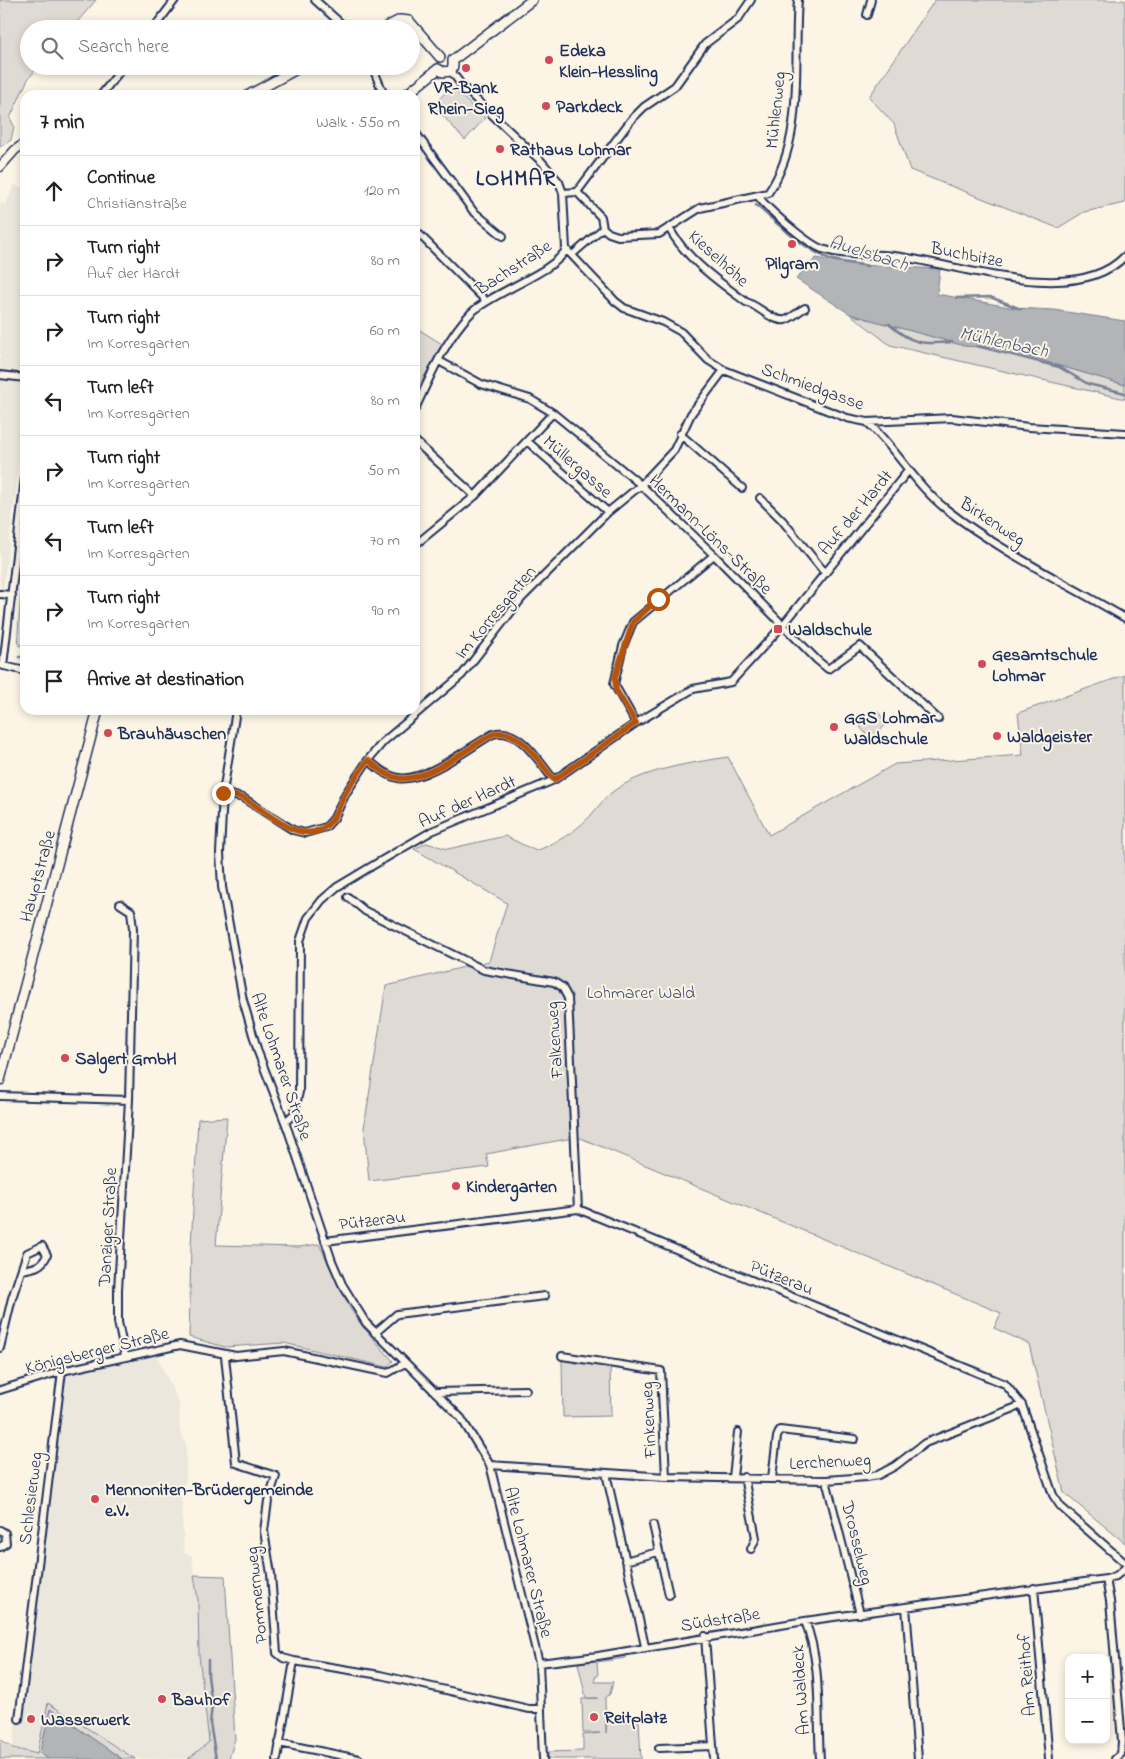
<!DOCTYPE html>
<html lang="en">
<head>
<meta charset="utf-8">
<style>
  body { margin:0; font-family:"Indie Flower",sans-serif; background:#f2f2f2; color:#222 }
  .controls { position:absolute; right:15px; bottom:15px; display:grid; overflow:hidden; border-radius:10px; box-shadow:0 2px 8px #0003 }
  .controls button { width:45px; height:45px; display:grid; place-items:center; padding:0; border:0; border-bottom:1px solid #e0e0e0; background:#fff; color:#222; font:25px sans-serif }
  .stop { position:absolute; width:15px; height:15px; margin:-11px; border:4px solid #b45309; border-radius:50%; background:#fff }
  .stop.end { background:#b45309; border-color:#fff; box-shadow:0 1px 5px #0008 }
  .list { margin:0; padding:0; list-style:none }
  h2 { display:flex; justify-content:space-between; align-items:center; height:65px; margin:0; padding:0 20px; font-size:21px }
  h2 small { font-size:16px; font-weight:400; color:#767676 }
  .list li { display:grid; grid-template-columns:32px 1fr auto; gap:15px; align-items:center; box-sizing:border-box; height:70px; padding:0 20px; border-top:1px solid #e0e0e0 }
  .list b { display:block; font-size:19px; white-space:nowrap }
  .list p { margin:0; font-size:16px; white-space:nowrap; color:#767676 }
  .list em { font-size:16px; font-style:normal; color:#767676 }
  .icon { flex:none; width:28px; height:28px; fill:none; stroke:currentColor; stroke-width:2; stroke-linecap:round; stroke-linejoin:round }
  .map { position:relative; flex:none; width:1125px; height:1759px; overflow:hidden }
  .search { position:absolute; background:#fff; box-shadow:0 2px 8px #0003; left:20px; top:20px; width:400px; height:55px; display:flex; align-items:center; gap:12px; box-sizing:border-box; padding:0 18px; border-radius:28px; color:#767676; font-size:19px }
  .panel { position:absolute; background:#fff; box-shadow:0 2px 8px #0003; left:20px; top:90px; width:400px; height:625px; border-radius:15px }
  .map>svg:first-child { display:block }
  .built { fill:#ece7dc }
  .green { fill:#dfdbd4; stroke:#7d8599 }
  .water { fill:#b2b4b8; stroke:#767f94 }
  .lines { fill:none; stroke-linecap:round; stroke-linejoin:round }
  .stream { stroke:#767f94; stroke-width:2.5 }
  .pedestrian-casing { stroke:#1b2f5e; stroke-width:9 }
  .minor-casing { stroke:#1b2f5e; stroke-width:10 }
  .tertiary-casing { stroke:#1b2f5e; stroke-width:11 }
  .secondary-casing { stroke:#1b2f5e; stroke-width:12 }
  .pedestrian { stroke:#fcf5e5; stroke-width:5 }
  .minor { stroke:#fcf5e5; stroke-width:6 }
  .tertiary { stroke:#fcf5e5; stroke-width:8 }
  .secondary { stroke:#fcf5e5; stroke-width:9 }
  .route { stroke:#b45309; stroke-width:6 }
  .poi-dot { fill:#d1495b; stroke:#fcf5e5; stroke-width:2 }
  .labels { text-anchor:middle; stroke-width:4; stroke-linejoin:round; paint-order:stroke }
  .poi-label { font-size:18px; font-weight:bold; fill:#1b2f5e; stroke:#fcf5e5; text-anchor:start }
  .street-label { font-size:18px; fill:#1b2f5e; stroke:#fcf5e5 }
  .park-label { font-size:18px; fill:#425176; stroke:#fcf5e5 }
  .water-label { font-size:19px; font-style:italic; fill:#485779; stroke:#fcf5e5 }
  .district-label { font-size:22px; font-weight:bold; letter-spacing:1px; fill:#1b2f5e; stroke:#fcf5e5 }
</style>
</head>
<body>
<div class="map">
<svg width="1125" height="1759" viewBox="0 0 1125 1759">
  <rect width="100%" height="100%" fill="#fcf5e5"/>
  <filter id="ink" filterUnits="userSpaceOnUse"><feTurbulence type="fractalNoise" baseFrequency=".02" numOctaves="2"/><feDisplacementMap in="SourceGraphic" scale="10" xChannelSelector="R" yChannelSelector="G"/><feConvolveMatrix kernelMatrix="1 2 1 2 8 2 1 2 1" color-interpolation-filters="sRGB"/></filter>
  <g filter="url(#ink)">
    <path class="built" d="M14,185L25,189V414L3,592H0V203L6,204Z
      M156,1354L179,1403L180,1431L186,1444V1481L181,1490L184,1553L192,1556L198,1600L199,1655L210,1742L188,1759H135L48,1704L37,1753L13,1748L57,1376Z"/>
    <path class="green" d="M0,0H96L71,29H29V66H39L28,79L10,118L14,126L11,140L0,147Z
      M935,0H1125V203L1084,212L1058,228L910,170L894,124L869,97Z
      M451,87L485,118L465,140L433,105Z
      M850,314L965,346L999,348L1125,385V399L890,345Z
      M415,327L442,344L415,393Z
      M25,578V644L19,646L18,633L22,579Z
      M1125,675V1543L1064,1493L1029,1344L994,1328L1001,1313L578,1137L486,1154L489,1167L369,1181L364,1128L386,986L489,961L507,903L414,849L426,843L448,849L505,836L536,851C553,844 568,836 582,824C593,815 600,802 611,793C642,769 691,763 728,757L769,835L895,764L1023,755L1018,713Z
      M878,712L887,724L870,739L860,727Z
      M227,1117L216,1245L299,1247L319,1244L351,1310L363,1327L393,1361L387,1367L284,1343L225,1347L189,1337L191,1246L198,1119Z
      M562,1359L610,1366L611,1416L563,1417Z
      M194,1575L225,1576L235,1739L229,1759H188L209,1742L199,1655L198,1600Z
      M626,1656V1658L597,1662L598,1676L595,1677V1682H613L610,1694L605,1698L606,1733L607,1714L612,1713L613,1724L639,1721L641,1759H548V1752L583,1751V1735L600,1733H583L582,1699L598,1698H586L578,1663Z
      M48,1703L135,1759H122L50,1709L40,1753L48,1759H0V1739L13,1748L37,1754Z"/>
    <path class="water" d="M816,258L858,265L940,269L937,294L1015,308L1054,310L1125,321V385L999,348L965,346L850,314L796,279Z
      M50,1709L122,1759H48L40,1753Z"/>
    <g class="lines">
      <path class="stream" d="M756,205C778,224 805,251 833,260C844,263 857,264 868,266
        M956,298L990,297L1021,309
        M889,324C911,344 924,345 952,342
        M977,346L1059,367L1088,384L1125,393
        M19,657H25
        M208,1660V1676L212,1706L210,1723L216,1759"/>
      <g class="pedestrian-casing">
        <path id="pedestrian" d="M572,255L603,228"/>
      </g>
      <g class="minor-casing">
        <path id="minor" d="M315,0L347,29
          M867,15L871,0
          M153,29L175,0
          M372,66L384,95
          M101,95L124,66
          M415,132L473,211L503,236
          M577,192L631,120L644,107L675,86L705,44L738,19L751,0
          M563,193L577,192L601,217L603,228L609,233L618,236L659,234L700,208L768,193C806,138 793,63 798,0
          M758,196C768,210 807,243 822,249C846,257 870,253 894,256C956,263 1075,309 1125,256
          M669,228C686,259 718,281 746,302C758,305 772,322 785,320C793,318 798,311 805,308
          M415,230L486,301
          M566,249L615,301L624,308L663,322L681,332L708,360L724,370L847,418L867,422L952,418L1029,427L1125,433
          M439,361L481,384L530,399L553,413L641,485L714,555L817,660L828,669L860,646L938,719
          M0,375L25,378
          M415,409C430,377 446,338 471,313C491,293 557,271 566,249L563,193L559,182L542,162L463,87L451,71
          M867,422C896,448 915,485 946,509C998,550 1067,584 1125,618
          M680,434L742,488
          M415,441L475,496
          M528,442L608,512
          M760,498L782,520L825,573
          M415,545L475,496L553,413
          M0,594L12,595
          M0,665L25,671
          M3,666L25,478
          M236,710L223,793L220,853L222,887L243,1000L258,1052L288,1130L332,1261L342,1284L366,1323L461,1418L490,1465L539,1663L543,1759
          M636,723L614,684L623,646L633,622L714,555
          M368,760C377,767 386,776 398,778C424,783 470,747 493,734C519,726 539,762 554,780
          M223,793L243,798L293,830L305,833L326,827L334,818L346,793L368,760L383,742L462,675L522,598L608,512L641,485L674,450L691,414L724,370
          M348,897L365,911L484,970L554,982L562,987L568,998L578,1209
          M120,904L131,911L133,929L129,1100L118,1290V1322L125,1356
          M0,1096L129,1100
          M285,1122L294,1114L299,1092L300,941L308,918L322,900L337,887L372,866L432,831L554,780L636,723L693,689L731,682L783,625L908,471
          M325,1241L578,1209L1005,1384L1022,1405L1053,1495L1061,1507L1125,1563
          M375,1333L397,1314L545,1296
          M0,1348L12,1298L27,1253L42,1246L47,1255C42,1267 34,1268 22,1270
          M225,1356L236,1463L276,1476L268,1501L264,1531L271,1574L277,1653L283,1658L294,1661L380,1675L529,1709H540
          M562,1356L661,1371L666,1477
          M0,1390L62,1371L180,1345L236,1356L284,1351L388,1373L405,1363
          M435,1392L526,1390
          M490,1465L666,1477L826,1480L867,1477L878,1475L895,1466L925,1443L1022,1405
          M606,1473L645,1646
          M733,1477L738,1432
          M744,1477L756,1538L751,1549
          M772,1478L777,1437L780,1430L855,1439
          M826,1480L860,1614
          M653,1525L669,1595
          M0,1530L5,1533L6,1543L0,1547
          M625,1561L658,1552
          M1106,1579L1110,1601L1122,1741L1121,1754L1115,1759
          M1034,1588L1049,1759
          M906,1607L918,1759
          M805,1621C822,1663 817,1714 820,1759
          M705,1636L714,1759
          M539,1663L598,1656L805,1621L1106,1579L1116,1576L1125,1568
          M19,1719L62,1371
          M279,1743L359,1759
          M659,1748L713,1746
          M277,1759L294,1661"/>
      </g>
      <g class="tertiary-casing">
        <path id="tertiary" d="M0,167L15,150L25,143"/>
      </g>
      <g class="secondary-casing">
        <path id="secondary" d="M382,29L400,20L409,21L440,57
          M453,60L532,0
          M438,69L443,72L451,71L453,66V60
          M249,95L302,66
          M406,95L438,69
          M0,1080L98,710"/>
      </g>
      <use href="#pedestrian" class="pedestrian"/>
      <use href="#minor" class="minor"/>
      <use href="#tertiary" class="tertiary"/>
      <use href="#secondary" class="secondary"/>
    </g>
  </g>
  <g class="lines" filter="url(#ink)">
    <path class="route" d="M223,793C230,795 239,796 245,799C270,814 306,852 332,820C338,812 341,801 346,792C353,781 360,771 368,760C377,767 386,776 398,778C424,783 470,747 493,734C519,726 539,762 554,780L636,723L616,690L615,677L633,622L658,599"/>
  </g>
  <g class="poi-dot">
    <circle cx="549" cy="60" r="5"/>
    <circle cx="466" cy="68" r="5"/>
    <circle cx="546" cy="106" r="5"/>
    <circle cx="500" cy="149" r="5"/>
    <circle cx="792" cy="244" r="5"/>
    <rect x="773" y="624" width="10" height="10" rx="2.5"/>
    <circle cx="982" cy="664" r="5"/>
    <circle cx="834" cy="727" r="5"/>
    <circle cx="108" cy="733" r="5"/>
    <circle cx="997" cy="736" r="5"/>
    <circle cx="65" cy="1058" r="5"/>
    <circle cx="456" cy="1186" r="5"/>
    <circle cx="95" cy="1499" r="5"/>
    <circle cx="162" cy="1699" r="5"/>
    <circle cx="594" cy="1717" r="5"/>
    <circle cx="31" cy="1719" r="5"/>
  </g>
  <g class="labels">
    <g class="poi-label">
      <text x="559" y="56">Edeka<tspan x="559" dy="21">Klein-Hessling</tspan></text>
      <text x="466" y="93" text-anchor="middle">VR-Bank<tspan x="466" dy="21">Rhein-Sieg</tspan></text>
      <text x="556" y="112">Parkdeck</text>
      <text x="510" y="155">Rathaus Lohmar</text>
      <text x="792" y="269" text-anchor="middle">Pilgram</text>
      <text x="788" y="635">Waldschule</text>
      <text x="992" y="660">Gesamtschule<tspan x="992" dy="21">Lohmar</tspan></text>
      <text x="844" y="723">GGS Lohmar<tspan x="844" dy="21">Waldschule</tspan></text>
      <text x="118" y="739">Brauhäuschen</text>
      <text x="1007" y="742">Waldgeister</text>
      <text x="75" y="1064">Salgert GmbH</text>
      <text x="466" y="1192">Kindergarten</text>
      <text x="105" y="1495">Mennoniten-Brüdergemeinde<tspan x="105" dy="21">e.V.</tspan></text>
      <text x="172" y="1705">Bauhof</text>
      <text x="604" y="1723">Reitplatz</text>
      <text x="41" y="1725">Wasserwerk</text>
    </g>
    <g class="street-label">
      <text transform="translate(775 110) rotate(-84)" y="6">Mühlenweg</text>
      <text transform="translate(967 254) rotate(11)" y="6">Buchbitze</text>
      <text transform="translate(719 258) rotate(42)" y="6">Kieselhöhe</text>
      <text transform="translate(513 267) rotate(-33)" y="6">Bachstraße</text>
      <text transform="translate(813 386) rotate(20)" y="6">Schmiedgasse</text>
      <text transform="translate(578 466) rotate(41)" y="6">Müllergasse</text>
      <text transform="translate(855 512) rotate(-50)" y="6">Auf der Hardt</text>
      <text transform="translate(993 521) rotate(33)" y="6">Birkenweg</text>
      <text transform="translate(711 534) rotate(44)" y="6">Hermann-Löns-Straße</text>
      <text transform="translate(495 612) rotate(-50)" y="6">Im Korresgarten</text>
      <text transform="translate(467 801) rotate(-24)" y="6">Auf der Hardt</text>
      <text transform="translate(37 876) rotate(-75)" y="6">Hauptstraße</text>
      <text transform="translate(554 1040) rotate(-94)" y="6">Falkenweg</text>
      <text transform="translate(282 1066) rotate(71)" y="6">Alte Lohmarer Straße</text>
      <text transform="translate(372 1220) rotate(-7)" y="6">Pützerau</text>
      <text transform="translate(107 1227) rotate(-87)" y="6">Danziger Straße</text>
      <text transform="translate(782 1277) rotate(22)" y="6">Pützerau</text>
      <text transform="translate(97 1350) rotate(-14)" y="6">Königsberger Straße</text>
      <text transform="translate(648 1420) rotate(-93)" y="6">Finkenweg</text>
      <text transform="translate(830 1461) rotate(-3)" y="6">Lerchenweg</text>
      <text transform="translate(30 1498) rotate(-83)" y="6">Schlesierweg</text>
      <text transform="translate(858 1543) rotate(76)" y="6">Drosselweg</text>
      <text transform="translate(529 1562) rotate(76)" y="6">Alte Lohmarer Straße</text>
      <text transform="translate(256 1595) rotate(-96)" y="6">Pommernweg</text>
      <text transform="translate(720 1619) rotate(-9)" y="6">Südstraße</text>
      <text transform="translate(1026 1675) rotate(-94)" y="6">Am Reithof</text>
      <text transform="translate(800 1690) rotate(-94)" y="6">Am Waldeck</text>
    </g>
    <g class="park-label">
      <text x="641" y="998">Lohmarer Wald</text>
    </g>
    <g class="water-label">
      <text transform="translate(869 252) rotate(17)" y="7">Auelsbach</text>
      <text transform="translate(1004 341) rotate(12)" y="7">Mühlenbach</text>
    </g>
    <g class="district-label">
      <text x="516" y="185">LOHMAR</text>
    </g>
  </g>
</svg>
<div class="controls">
<button>+</button>
<button>−</button>
</div>
<div class="stop" style="left:658px;top:599px"></div>
<div class="stop end" style="left:223px;top:793px"></div>
<div class="search"><svg class="icon" aria-label="search" viewBox="0 0 24 24"><circle cx="10" cy="10" r="6"/><path d="M15 15l6 6"/></svg>Search here</div>
<section class="panel">
<h2>7 min<small>Walk · 550 m</small></h2>
<ul class="list">
<li><svg class="icon" aria-label="ahead" viewBox="0 0 24 24"><path d="M12 20V5M6 11l6-6 6 6"/></svg><div><b>Continue</b><p>Christianstraße</p></div><em>120 m</em></li>
<li><svg class="icon" aria-label="right" viewBox="0 0 24 24"><path d="M7 20v-9h11M14 6l5 5-5 5"/></svg><div><b>Turn right</b><p>Auf der Hardt</p></div><em>80 m</em></li>
<li><svg class="icon" aria-label="right" viewBox="0 0 24 24"><path d="M7 20v-9h11M14 6l5 5-5 5"/></svg><div><b>Turn right</b><p>Im Korresgarten</p></div><em>60 m</em></li>
<li><svg class="icon" aria-label="left" viewBox="0 0 24 24"><path d="M17 20v-9H6M10 6l-5 5 5 5"/></svg><div><b>Turn left</b><p>Im Korresgarten</p></div><em>80 m</em></li>
<li><svg class="icon" aria-label="right" viewBox="0 0 24 24"><path d="M7 20v-9h11M14 6l5 5-5 5"/></svg><div><b>Turn right</b><p>Im Korresgarten</p></div><em>50 m</em></li>
<li><svg class="icon" aria-label="left" viewBox="0 0 24 24"><path d="M17 20v-9H6M10 6l-5 5 5 5"/></svg><div><b>Turn left</b><p>Im Korresgarten</p></div><em>70 m</em></li>
<li><svg class="icon" aria-label="right" viewBox="0 0 24 24"><path d="M7 20v-9h11M14 6l5 5-5 5"/></svg><div><b>Turn right</b><p>Im Korresgarten</p></div><em>90 m</em></li>
<li><svg class="icon" aria-label="arrive" viewBox="0 0 24 24"><path d="M6 21V4h12l-3 4 3 4H6"/></svg><div><b>Arrive at destination</b></div></li>
</ul>
</section>
</div>
</body>
</html>
